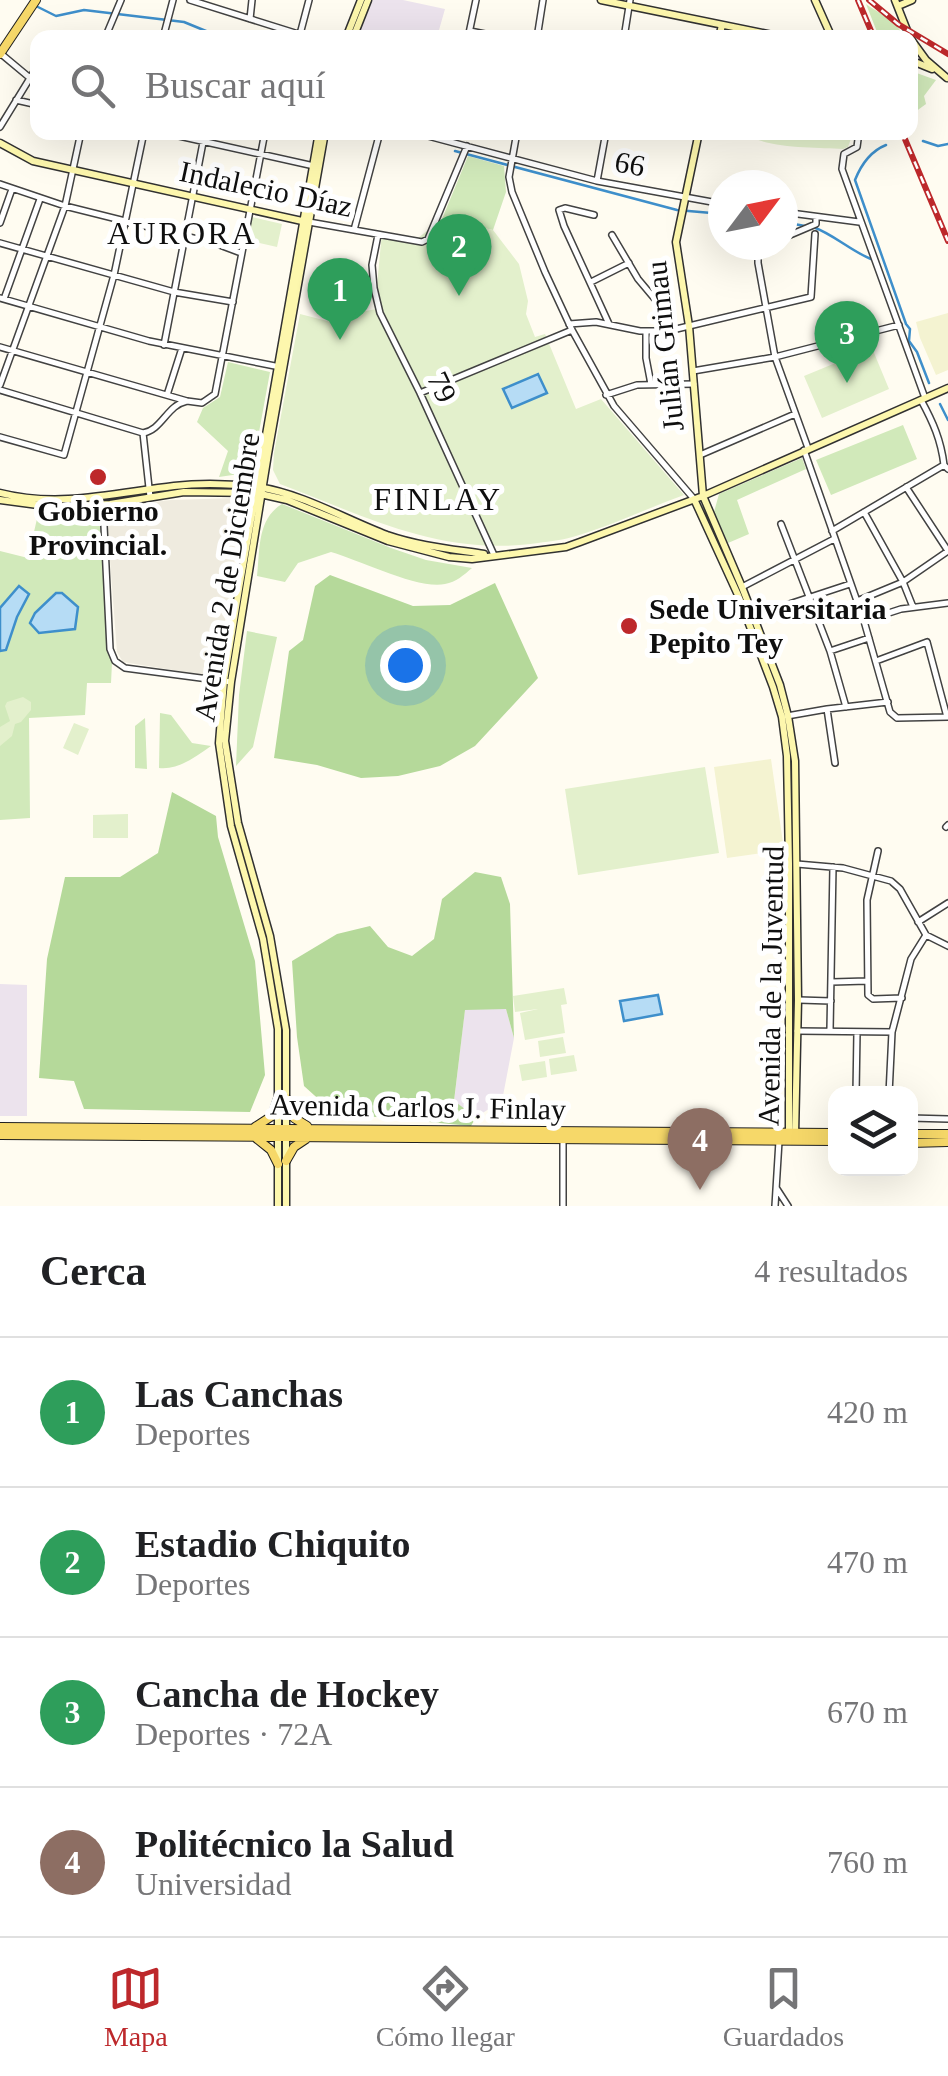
<!DOCTYPE html>
<html lang="es">
<head>
<meta charset="utf-8">
<style>
  body { margin:0; font-family:Georgia,serif; background:#f6f6f6; color:#202124 }
  .controls { position:absolute; right:30px; bottom:30px; display:grid; overflow:hidden; border-radius:20px; box-shadow:0 10px 40px #0002 }
  .controls button { width:90px; height:90px; display:grid; place-items:center; padding:0; border:0; border-bottom:2px solid #e0e0e0; background:#fff; color:#202124; font:50px sans-serif }
  .compass { position:absolute; left:708px; top:170px; width:90px; height:90px; border-radius:50%; background:#fff; box-shadow:0 10px 40px #0002; rotate:58deg }
  .you { position:absolute; left:405px; top:665px; width:35px; height:35px; margin:-25px; border:8px solid #fff; border-radius:50%; background:#1a73e8; box-shadow:0 0 0 15px #1a73e833 }
  .badge { display:grid; place-items:center; width:65px; height:65px; border-radius:50%; background:#bd282b; color:#fff; font-size:32px; font-weight:700 }
  .pin { position:absolute; translate:-50% -82px; filter:drop-shadow(0 2px 5px #0008) }
  .pin::after { content:''; position:absolute; top:52px; width:35px; height:30px; background:inherit; clip-path:polygon(0 0,100% 0,50% 100%) }
  .list { margin:0; padding:0; list-style:none }
  h2 { display:flex; justify-content:space-between; align-items:center; height:130px; margin:0; padding:0 40px; font-size:42px }
  h2 small { font-size:32px; font-weight:400; color:#757577 }
  .list li { display:grid; grid-template-columns:65px 1fr auto; gap:30px; align-items:center; box-sizing:border-box; height:150px; padding:0 40px; border-top:2px solid #e0e0e0 }
  .list b { display:block; font-size:38px; white-space:nowrap }
  .list p { margin:0; font-size:32px; white-space:nowrap; color:#757577 }
  .list em { font-size:32px; font-style:normal; color:#757577 }
  .icon { flex:none; width:55px; height:55px; fill:none; stroke:currentColor; stroke-width:2; stroke-linecap:round; stroke-linejoin:round }
  .map { position:relative; flex:none; width:948px; height:1206px; overflow:hidden }
  .search { position:absolute; background:#fff; box-shadow:0 10px 40px #0002; left:30px; right:30px; top:30px; height:110px; display:flex; align-items:center; gap:25px; box-sizing:border-box; padding:0 35px; border-radius:20px; color:#757577; font-size:38px }
  .sheet { height:730px; background:#fff }
  nav { display:flex; justify-content:space-around; align-items:center; box-sizing:border-box; height:140px; border-top:2px solid #e0e0e0; background:#fff; font-size:28px; color:#757577 }
  nav a { display:grid; justify-items:center; gap:5px }
  nav .on { color:#bd282b }
  .map>svg:first-child { display:block }
  .industrial { fill:#ece3ed }
  .farmland { fill:#f4f3d1 }
  .green { fill:#d1e9ba }
  .forest { fill:#b5d99a }
  .pitch { fill:#e3f0cc }
  .plaza { fill:#efebdf }
  .water { fill:#b6dcf5; stroke:#3e8fcb; stroke-width:2.5 }
  .lines { fill:none; stroke-linecap:round; stroke-linejoin:round }
  .stream { stroke:#3e8fcb; stroke-width:2.5 }
  .street-casing { stroke:#424242; stroke-width:8 }
  .secondary-casing { stroke:#313131; stroke-width:9 }
  .primary-casing { stroke:#202020; stroke-width:10 }
  .street { stroke:#fff; stroke-width:5 }
  .secondary { stroke:#fdf7ad; stroke-width:6 }
  .primary { stroke:#f6d869; stroke-width:8 }
  .rail-casing { stroke:#bd282b; stroke-width:6 }
  .rail { stroke:#fff; stroke-width:2.5; stroke-dasharray:8; stroke-linecap:butt }
  .poi-dot { fill:#bd282b; stroke:#fff; stroke-width:4 }
  .labels { text-anchor:middle; stroke-width:10; stroke-linejoin:round; paint-order:stroke }
  .street-label { font-size:30px; fill:#0f0f0f; stroke:#fff }
  .poi-label { font-size:30px; font-weight:bold; fill:#0f0f0f; stroke:#fff }
  .neighbourhood-label { font-size:32px; letter-spacing:2.5px; fill:#0f0f0f; stroke:#fff }
</style>
</head>
<body>
<div class="map">
<svg width="948" height="1206" viewBox="0 0 948 1206">
  <rect width="100%" height="100%" fill="#fffcf1"/>
  <path class="industrial" d="M373,0H403L445,9L437,37H358Z
    M0,984L27,985V1116H0Z
    M465,1009H506L514,1038L502,1101L476,1117L454,1102Z"/>
  <path class="farmland" d="M948,313V370L936,375L920,338L916,322Z
    M771,759L784,850L727,858L714,767Z"/>
  <path class="green" d="M866,4C878,13 900,22 903,37H879Z
    M911,71L936,80L924,96L926,104L911,115Z
    M468,156L504,166L506,192L493,230L442,219Z
    M228,362L270,372L253,465L246,473L219,477L228,451L197,422L203,408L220,397Z
    M903,425L917,459L831,495L816,460Z
    M802,458L806,469L737,500L749,534L728,543L714,512L719,494Z
    M282,504L391,548L426,560L472,568C464,575 456,582 445,584C419,590 359,560 331,552L298,563L285,582L257,576C260,550 257,519 282,504Z
    M39,510C54,531 78,523 100,520L107,649L112,663L111,683H87L85,715L29,718L30,818L0,820V551L28,558Z
    M247,631L277,637L253,747L236,766L239,695Z
    M160,713L171,715L192,743L211,746C195,757 179,770 159,768Z
    M145,718L147,769L135,768V726Z"/>
  <path class="forest" d="M330,575L413,606L450,605L495,583L538,678L475,746L440,766L398,776L361,778L317,765L274,758L289,651L303,640L315,586Z
    M172,792L216,816L218,837L255,961L265,1075L250,1112L84,1109L74,1081L39,1078L47,959L65,877H120L158,853Z
    M475,872L501,877L510,904L514,1038L506,1009L465,1010L454,1101L476,1117L471,1126L334,1113L304,1086L297,1037L292,961L337,934L370,926L388,947L412,956L434,939L442,899Z"/>
  <path class="pitch" d="M745,133H853L848,147L843,149C816,147 765,149 745,133Z
    M252,217L282,224L277,247L247,240Z
    M442,219L493,230L519,264L528,301L526,314L535,337L545,334L576,409L601,399L684,495C648,508 613,525 576,536C564,540 551,541 538,543C442,557 367,517 280,484L273,470L274,453L300,314L343,325L350,307L366,311L381,308L377,286L382,232L418,238Z
    M872,348L889,389L822,418L804,376Z
    M23,697L31,702V710L21,722L15,724L12,736L0,746V727L10,721L5,706L7,702Z
    M74,723L89,729L78,755L63,748Z
    M705,767L719,853L578,875L565,789Z
    M128,814V838H93V815Z
    M564,988L567,1004L561,1005L565,1033L525,1040L520,1013L538,1009L515,1012L513,996Z
    M563,1037L566,1053L540,1057L538,1041Z
    M574,1055L577,1071L551,1075L549,1059Z
    M545,1061L547,1077L522,1081L519,1065Z"/>
  <path class="plaza" d="M236,498L247,510L242,539H238L216,677L123,662L117,652L106,508L171,500Z"/>
  <path class="water" d="M538,374L547,393L512,408L503,389Z
    M19,586L29,594L17,617L6,650L0,651V608Z
    M56,593H62L78,607L75,629L39,633L30,623L35,613Z
    M658,995L662,1014L624,1021L620,1001Z"/>
  <g class="lines">
    <path class="stream" d="M36,6L56,16L84,10L184,22L223,38
      M923,141L938,146L948,144
      M886,145C871,151 861,165 855,180L906,324L910,329L909,341L917,352L929,383
      M455,151L677,210L723,214
      M783,222L805,226
      M813,227C833,234 851,251 871,259
      M940,404L948,420"/>
    <g class="street-casing">
      <path id="street" d="M190,0L311,38
        M250,19L252,0
        M470,31L505,38
        M51,38L52,34
        M105,38L121,0
        M163,38L173,0
        M299,38L309,0
        M468,38L476,0
        M537,38L543,0
        M624,38L630,0
        M0,53L30,78
        M16,100L38,105
        M0,127L38,65
        M161,132L314,166
        M413,132L597,181L723,204
        M517,132L509,177L512,192L545,272L572,330L614,406L694,499
        M859,132L857,147L844,154L842,169L925,398
        M597,181L606,132
        M0,184L65,206L217,244L241,253
        M783,212L859,222
        M594,215L565,208L559,210L564,226L609,324
        M309,222L422,242L428,239L467,146
        M0,223L12,189
        M354,230L380,132
        M378,235L372,265L374,288L380,313L420,393L494,555
        M612,235L638,279L659,304L663,331
        M783,238L816,224V218
        M0,243L174,292L233,302
        M768,245L758,254V263L775,357L808,448
        M591,282L629,263
        M0,298L149,341L280,367
        M4,299L40,199
        M569,324L596,322L640,331H668L811,297L815,234
        M646,332V358L651,384
        M164,345L205,132
        M0,347L187,401L202,403L215,394L265,132
        M693,371L775,357L899,325
        M0,385L65,206L81,132
        M0,390L143,433
        M420,393L572,330
        M167,395L182,348
        M606,395L637,385L694,384
        M921,400C933,422 941,440 944,465L948,469
        M143,433L150,497
        M143,433C162,430 167,405 187,401
        M0,437L64,455L114,275L144,132
        M804,450L864,621L890,712L897,718L948,717
        M700,455L795,414
        M103,505L110,649L115,661L125,668L231,682
        M864,512L903,582L913,607
        M781,524L830,651L846,707
        M832,531L944,465
        M742,587L834,539
        M857,601L903,582L948,551L906,487
        M750,617L850,584
        M864,621L901,609L948,603
        M830,651L869,638
        M876,661L927,642L947,717
        M827,709L835,763
        M787,716L827,709L888,702
        M946,827L948,825
        M878,851L867,900L868,995L873,999L902,998
        M797,864L843,868L891,881L900,889L926,935L948,946
        M918,922L948,903
        M832,982L867,981
        M799,1000L831,1001
        M830,1030L833,867
        M797,1031L892,1032
        M856,1094L857,1032
        M889,1094L892,1032L911,959L926,935
        M910,1118L948,1119
        M777,1189L788,1206
        M563,1206V1139
        M775,1206L779,1141"/>
    </g>
    <g class="secondary-casing">
      <path id="secondary" d="M601,0L787,38
        M815,0L832,38
        M895,0L910,38
        M898,6L912,0
        M346,38L361,0
        M353,38L368,0
        M719,38L722,25
        M910,38L926,60L947,78
        M910,60L932,69
        M699,132L676,242L689,326L703,496L742,587L780,685L788,716L795,761L798,1000L795,1135
        M0,143L33,161L302,221
        M0,493C59,508 115,493 174,486C201,483 232,484 258,487C303,494 345,519 387,535C419,546 451,549 484,554
        M237,493L246,501L252,515
        M694,499L738,595L773,687L782,717L787,756L789,863V1135
        M0,500L53,507L110,504L184,492L256,493L287,500L388,541L449,557L472,559L566,547L580,542L703,496L948,388
        M278,1206V1029L263,939L231,826L219,743L224,681L239,589L319,132
        M286,1206V1030L270,936L238,823L225,741L231,682L268,454L325,132"/>
    </g>
    <g class="primary-casing">
      <path id="primary" d="M0,54L36,0
        M286,1098L294,1118L307,1126
        M0,1127L836,1133
        M255,1127L272,1116L278,1098
        M910,1134H948
        M0,1135L836,1141
        M256,1138L271,1150L278,1164
        M910,1143L948,1142
        M286,1161L294,1147L306,1139"/>
    </g>
    <use href="#street" class="street"/>
    <use href="#secondary" class="secondary"/>
    <use href="#primary" class="primary"/>
    <g class="rail-casing">
      <path id="rail" d="M858,0L874,38
        M869,0L898,24L948,54
        M902,132L948,241"/>
    </g>
    <use href="#rail" class="rail"/>
  </g>
  <g class="poi-dot">
    <circle cx="98" cy="477" r="10"/>
    <circle cx="629" cy="626" r="10"/>
  </g>
  <g class="labels">
    <g class="street-label">
      <text transform="translate(630 164) rotate(11)" y="10">66</text>
      <text transform="translate(266 189) rotate(12)" y="10">Indalecio Díaz</text>
      <text transform="translate(665 346) rotate(-96)" y="10">Julián Grimau</text>
      <text transform="translate(442 387) rotate(65)" y="10">79</text>
      <text transform="translate(227 577) rotate(-81)" y="10">Avenida 2 de Diciembre</text>
      <text transform="translate(771 986) rotate(-89)" y="10">Avenida de la Juventud</text>
      <text transform="translate(418 1107) rotate(1)" y="10">Avenida Carlos J. Finlay</text>
    </g>
    <g class="poi-label">
      <text x="98" y="521">Gobierno<tspan x="98" dy="34">Provincial.</tspan></text>
      <text x="649" y="619" text-anchor="start">Sede Universitaria<tspan x="649" dy="34">Pepito Tey</tspan></text>
    </g>
    <g class="neighbourhood-label">
      <text x="182" y="244">AURORA</text>
      <text x="438" y="510">FINLAY</text>
    </g>
  </g>
</svg>
<div class="controls">
<button><svg class="icon" aria-label="layers" viewBox="0 0 24 24"><path d="M12 4l9 5-9 5-9-5zM3 14l9 5 9-5"/></svg></button>
</div>
<svg class="compass" viewBox="-18 -18 36 36"><path d="M0-13l5 13h-10z" fill="#e53935"/><path d="M0 13l5-13h-10z" fill="#757577"/></svg>
<div class="you"></div>
<div class="pin badge" style="left:340px;top:340px;background:#2e9e5b">1</div>
<div class="pin badge" style="left:459px;top:296px;background:#2e9e5b">2</div>
<div class="pin badge" style="left:847px;top:383px;background:#2e9e5b">3</div>
<div class="pin badge" style="left:700px;top:1190px;background:#8d6e63">4</div>
<div class="search"><svg class="icon" aria-label="search" viewBox="0 0 24 24"><circle cx="10" cy="10" r="6"/><path d="M15 15l6 6"/></svg>Buscar aquí</div>
</div>
<section class="sheet">
<h2>Cerca<small>4 resultados</small></h2>
<ul class="list">
<li><span class="badge" style="background:#2e9e5b">1</span><div><b>Las Canchas</b><p>Deportes</p></div><em>420 m</em></li>
<li><span class="badge" style="background:#2e9e5b">2</span><div><b>Estadio Chiquito</b><p>Deportes</p></div><em>470 m</em></li>
<li><span class="badge" style="background:#2e9e5b">3</span><div><b>Cancha de Hockey</b><p>Deportes · 72A</p></div><em>670 m</em></li>
<li><span class="badge" style="background:#8d6e63">4</span><div><b>Politécnico la Salud</b><p>Universidad</p></div><em>760 m</em></li>
</ul>
</section>
<nav>
<a class="on"><svg class="icon" aria-label="map" viewBox="0 0 24 24"><path d="M3 6l6-2 6 2 6-2v14l-6 2-6-2-6 2zM9 4v14M15 6v14"/></svg>Mapa</a>
<a><svg class="icon" aria-label="directions" viewBox="0 0 24 24"><path d="M12 3l9 9-9 9-9-9zM9 14v-3h6M13 9l2 2-2 2"/></svg>Cómo llegar</a>
<a><svg class="icon" aria-label="saved" viewBox="0 0 24 24"><path d="M7 4h10v16l-5-4-5 4z"/></svg>Guardados</a>
</nav>
</body>
</html>
